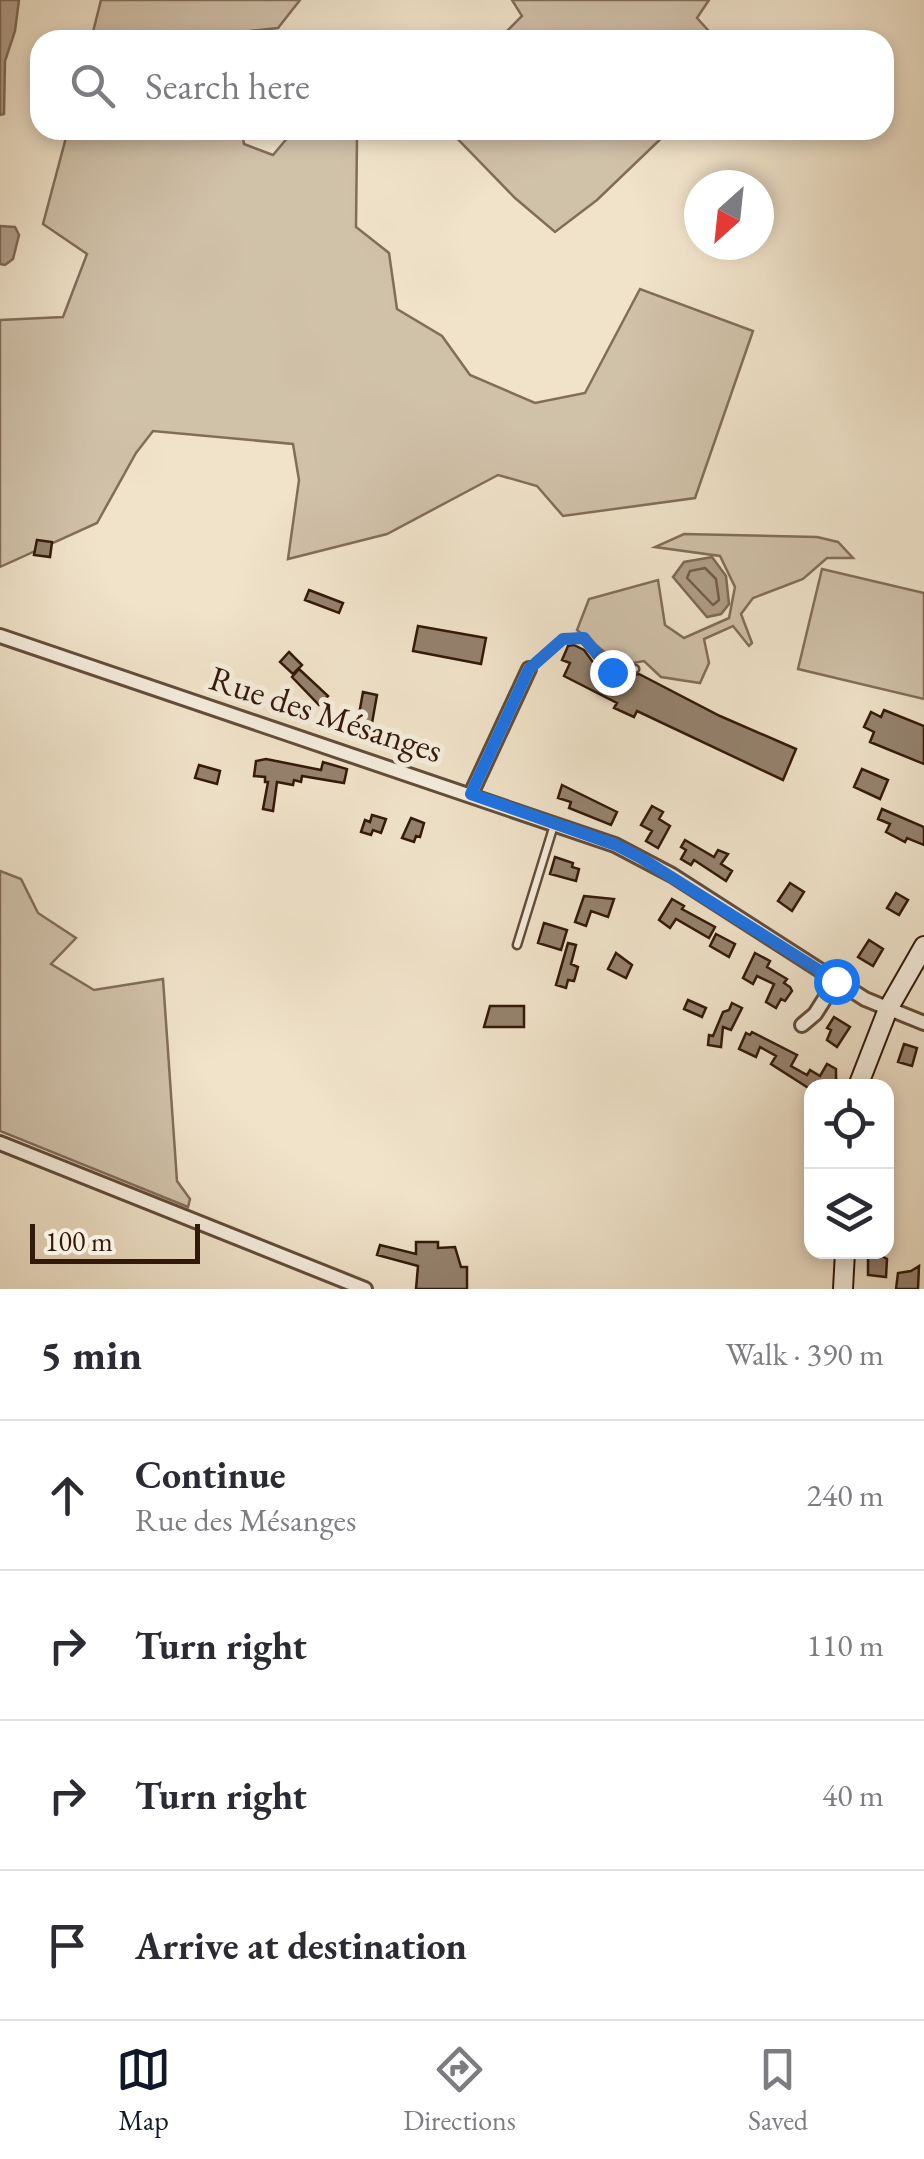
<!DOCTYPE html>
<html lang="en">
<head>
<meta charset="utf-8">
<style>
  body { margin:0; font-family:"EB Garamond",serif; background:#f7f7f7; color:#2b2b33 }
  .controls { position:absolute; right:30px; bottom:30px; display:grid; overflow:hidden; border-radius:20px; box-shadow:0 5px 15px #0003 }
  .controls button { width:90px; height:90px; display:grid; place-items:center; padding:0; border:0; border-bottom:2px solid #e1e1e2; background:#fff; color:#2b2b33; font:50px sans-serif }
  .compass { position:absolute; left:684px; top:170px; width:90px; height:90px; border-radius:50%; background:#fff; box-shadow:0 5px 15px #0003; rotate:207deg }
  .scale { position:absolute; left:30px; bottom:25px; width:170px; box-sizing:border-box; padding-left:10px; border:5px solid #33190a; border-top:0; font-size:28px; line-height:35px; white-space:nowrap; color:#33190a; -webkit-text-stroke:8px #f5eddd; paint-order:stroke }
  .stop { position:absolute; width:30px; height:30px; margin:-22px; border:8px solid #1a73e8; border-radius:50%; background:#fff }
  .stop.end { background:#1a73e8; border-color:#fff; box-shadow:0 2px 10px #0008 }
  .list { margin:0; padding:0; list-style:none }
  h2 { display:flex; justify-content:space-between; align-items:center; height:130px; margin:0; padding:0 40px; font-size:42px }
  h2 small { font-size:32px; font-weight:400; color:#7c7c81 }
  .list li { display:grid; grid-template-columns:65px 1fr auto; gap:30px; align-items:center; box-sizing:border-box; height:150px; padding:0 40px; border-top:2px solid #e1e1e2 }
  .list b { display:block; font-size:38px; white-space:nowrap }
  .list p { margin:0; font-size:32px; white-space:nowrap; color:#7c7c81 }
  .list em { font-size:32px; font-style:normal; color:#7c7c81 }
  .icon { flex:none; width:55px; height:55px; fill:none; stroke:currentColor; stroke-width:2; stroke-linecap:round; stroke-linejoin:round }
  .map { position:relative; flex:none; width:924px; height:1289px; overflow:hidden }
  .search { position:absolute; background:#fff; box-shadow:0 5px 15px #0003; left:30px; right:30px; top:30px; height:110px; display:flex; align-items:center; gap:25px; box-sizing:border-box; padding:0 35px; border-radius:30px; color:#7c7c81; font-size:38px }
  .sheet { height:730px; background:#fff }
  nav { display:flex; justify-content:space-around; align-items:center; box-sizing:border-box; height:140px; border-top:2px solid #e1e1e2; background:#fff; font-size:28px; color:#7c7c81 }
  nav a { display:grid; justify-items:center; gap:5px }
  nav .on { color:#111827 }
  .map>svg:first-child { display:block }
  .green { fill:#d0c1a9; stroke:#826d5a; stroke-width:2.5 }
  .water { fill:#b09e89; stroke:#7e6956; stroke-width:2.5 }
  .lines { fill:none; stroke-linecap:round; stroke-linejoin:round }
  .shore { stroke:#725c4a; stroke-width:2.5 }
  .building { fill:#95826e; stroke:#33190a; stroke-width:2.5 }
  .lane-casing { stroke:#624c3a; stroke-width:11 }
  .street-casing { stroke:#624c3a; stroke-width:18 }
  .secondary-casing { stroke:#33190a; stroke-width:22 }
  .lane { stroke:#f5eddd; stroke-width:6 }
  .street { stroke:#f5eddd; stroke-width:12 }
  .secondary { stroke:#f5eddd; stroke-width:18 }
  .route { stroke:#1a73e8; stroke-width:12 }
  .labels { text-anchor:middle; stroke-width:10; stroke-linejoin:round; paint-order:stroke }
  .street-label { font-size:35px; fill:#33190a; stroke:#f5eddd }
</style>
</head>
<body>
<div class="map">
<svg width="924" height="1289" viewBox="0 0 924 1289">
  <rect width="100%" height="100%" fill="#f0e3ca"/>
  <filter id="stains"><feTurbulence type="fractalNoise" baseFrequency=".002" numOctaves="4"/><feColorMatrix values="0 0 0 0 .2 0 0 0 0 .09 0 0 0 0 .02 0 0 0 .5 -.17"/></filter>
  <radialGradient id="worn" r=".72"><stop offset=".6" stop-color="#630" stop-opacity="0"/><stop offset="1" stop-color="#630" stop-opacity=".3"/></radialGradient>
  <path class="green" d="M101,0H300L278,28L250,31L247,40H91Z
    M512,0H709L697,18L717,40H498L522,16Z
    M68,130H242L244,144L273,155L294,130H342L357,139L356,227L389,253L397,309L442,336L470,375L535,403L585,393L640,289L753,331L695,498L563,516L537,486L498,475L387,534L288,559L299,480L293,444L153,431L136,453L97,523L0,567V320L63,317L87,254L43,224Z
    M449,130H670L597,200L555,232L515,198Z
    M684,534L817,537L838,542L853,558H827L803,579L753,598L741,614L752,643L749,646L733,626L704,639L709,663L700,683L661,677L644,661L621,665L577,630L589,599L658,580L665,625L684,638L729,618L735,587L720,556L655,547Z
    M822,569L924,593V699L798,669Z
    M0,871L21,879L38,913L76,938L51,964L94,990L163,979L177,1181L190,1199L188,1207L0,1131Z"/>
  <path class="water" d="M0,0H19L15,31L5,61L4,114L0,115Z
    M0,226L15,227L19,235L13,259L5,265L0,264Z
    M712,557L726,576L729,604L721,614L707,617L673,577L684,562Z"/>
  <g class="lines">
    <path class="shore" d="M705,568L716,579L719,600L713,605L687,578L690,571Z"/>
  </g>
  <path class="building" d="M37,540L52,542L50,557L34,555Z
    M309,590L343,603L339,613L305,600Z
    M418,626L486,638L481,664L413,651Z
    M574,645L584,650L606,680L639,674L720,716L796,749L783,780L637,711L634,717L614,708L617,703L564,676L570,663L562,660L568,646Z
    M289,652L302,665L293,674L280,662Z
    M299,669L328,696L319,705L292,677Z
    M363,692L377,695L372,723L358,720Z
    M285,701L303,707L298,720L281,714Z
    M884,710L924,726V764L870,742L874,732L864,727L871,712L881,717Z
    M266,759L321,770L323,762L347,769L344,783L302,776L301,782L294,780L293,785L277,782L273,811L263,809L268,782H265V777L254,776L256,761Z
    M199,765L220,771L217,784L195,778Z
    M862,769L888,780L880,799L854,787Z
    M562,785L617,812L611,825L569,808L571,802L558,798Z
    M652,806L663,812L659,819L670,826L658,848L646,841L652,831L641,825Z
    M882,809L924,827V845L907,838L905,842L886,832L890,824L878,819Z
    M372,815L386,819L381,833L373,830L371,835L361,832L365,820L370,822Z
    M411,818L424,823L420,837L416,836L414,842L402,838Z
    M685,840L714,857L718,850L728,854L721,864L732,871L726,881L694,860L691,865L681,859L686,850L681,847Z
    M555,857L573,863L572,867L579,869L576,881L550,874Z
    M790,883L804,892L792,911L778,901Z
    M896,893L908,900L899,915L887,908Z
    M584,896L614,899L608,917L591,911L586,926L575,922Z
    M672,899L684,906L682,909L715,927L709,938L676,919L670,928L659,920Z
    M544,923L567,930L561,950L538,943Z
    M716,934L735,944L729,957L710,946Z
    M869,940L883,949L873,966L858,957Z
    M568,943L576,945L571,964L578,967L574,981L568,980L566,988L556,985Z
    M616,953L632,965L626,978L608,969Z
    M755,953L770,961L767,967L787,979L784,983L790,987L792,991L785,1001L781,999L776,1008L766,1002L774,984L757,976L753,984L743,978Z
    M688,1000L706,1008L702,1017L684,1009Z
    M732,1003L742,1008L731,1030L723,1027L721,1047L708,1045L709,1035L713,1036L723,1012L729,1010Z
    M490,1006H524V1027H484Z
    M834,1017L850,1027L837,1047L827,1040L831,1030L827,1028Z
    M752,1032L797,1055L791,1066L807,1075L810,1070L820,1076L827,1064L836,1069V1079L846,1086L810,1089L771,1064L776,1056L760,1047L756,1057L739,1049L746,1033L750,1035Z
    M904,1044L917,1048L912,1066L898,1062Z
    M416,1242H438V1248L455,1247L461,1267H467V1289H416L418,1266L377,1255L380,1245L416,1254Z
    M874,1252L887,1259L886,1277L868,1275V1255L874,1256Z
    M919,1266L918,1289H896L898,1273L911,1271Z"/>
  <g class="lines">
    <g class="lane-casing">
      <path id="lane" d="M530,668L563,639L583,638L612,672L635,669
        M517,945L554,825"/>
    </g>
    <g class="street-casing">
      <path id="street" d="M0,636L615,845L672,875L865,999L924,1023
        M471,794L529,669
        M802,1025L815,1014L836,981
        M0,1143L365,1289"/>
    </g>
    <g class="secondary-casing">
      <path id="secondary" d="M858,1086L888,1009L924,946
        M843,1289L845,1252"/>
    </g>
    <use href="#lane" class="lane"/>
    <use href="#street" class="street"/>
    <use href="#secondary" class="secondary"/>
  </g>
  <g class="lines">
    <path class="route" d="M612,672L584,638L563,639L529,669L471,794L616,845L641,858L836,981"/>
  </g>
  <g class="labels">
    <g class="street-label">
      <text transform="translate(326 714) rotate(18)" y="12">Rue des Mésanges</text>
    </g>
  </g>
  <rect width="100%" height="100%" filter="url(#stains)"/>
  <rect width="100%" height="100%" fill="url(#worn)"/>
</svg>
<div class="controls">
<button><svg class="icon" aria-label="locate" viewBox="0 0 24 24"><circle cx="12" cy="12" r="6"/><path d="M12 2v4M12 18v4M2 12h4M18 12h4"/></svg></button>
<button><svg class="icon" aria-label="layers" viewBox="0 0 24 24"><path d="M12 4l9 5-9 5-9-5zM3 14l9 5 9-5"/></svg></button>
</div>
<svg class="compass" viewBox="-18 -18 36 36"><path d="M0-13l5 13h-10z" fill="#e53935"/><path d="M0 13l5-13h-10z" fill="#7c7c81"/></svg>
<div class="scale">100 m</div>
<div class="stop" style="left:836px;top:981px"></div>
<div class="stop end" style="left:612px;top:672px"></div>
<div class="search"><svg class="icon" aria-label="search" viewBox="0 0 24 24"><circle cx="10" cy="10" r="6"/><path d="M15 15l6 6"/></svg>Search here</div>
</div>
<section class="sheet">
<h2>5 min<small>Walk · 390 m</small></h2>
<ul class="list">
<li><svg class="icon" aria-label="ahead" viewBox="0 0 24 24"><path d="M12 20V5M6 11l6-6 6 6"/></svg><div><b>Continue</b><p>Rue des Mésanges</p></div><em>240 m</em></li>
<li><svg class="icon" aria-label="right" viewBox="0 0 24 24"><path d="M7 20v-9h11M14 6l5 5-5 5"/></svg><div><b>Turn right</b></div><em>110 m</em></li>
<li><svg class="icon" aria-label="right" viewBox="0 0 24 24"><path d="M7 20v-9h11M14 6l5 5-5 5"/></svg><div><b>Turn right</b></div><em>40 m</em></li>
<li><svg class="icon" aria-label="arrive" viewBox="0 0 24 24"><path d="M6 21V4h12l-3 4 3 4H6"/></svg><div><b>Arrive at destination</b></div></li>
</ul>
</section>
<nav>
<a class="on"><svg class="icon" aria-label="map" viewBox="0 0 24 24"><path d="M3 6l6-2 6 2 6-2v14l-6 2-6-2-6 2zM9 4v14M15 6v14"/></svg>Map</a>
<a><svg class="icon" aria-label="directions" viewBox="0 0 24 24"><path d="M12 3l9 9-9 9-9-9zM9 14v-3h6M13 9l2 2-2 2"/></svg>Directions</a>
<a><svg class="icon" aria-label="saved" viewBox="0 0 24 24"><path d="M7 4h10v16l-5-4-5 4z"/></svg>Saved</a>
</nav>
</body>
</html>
